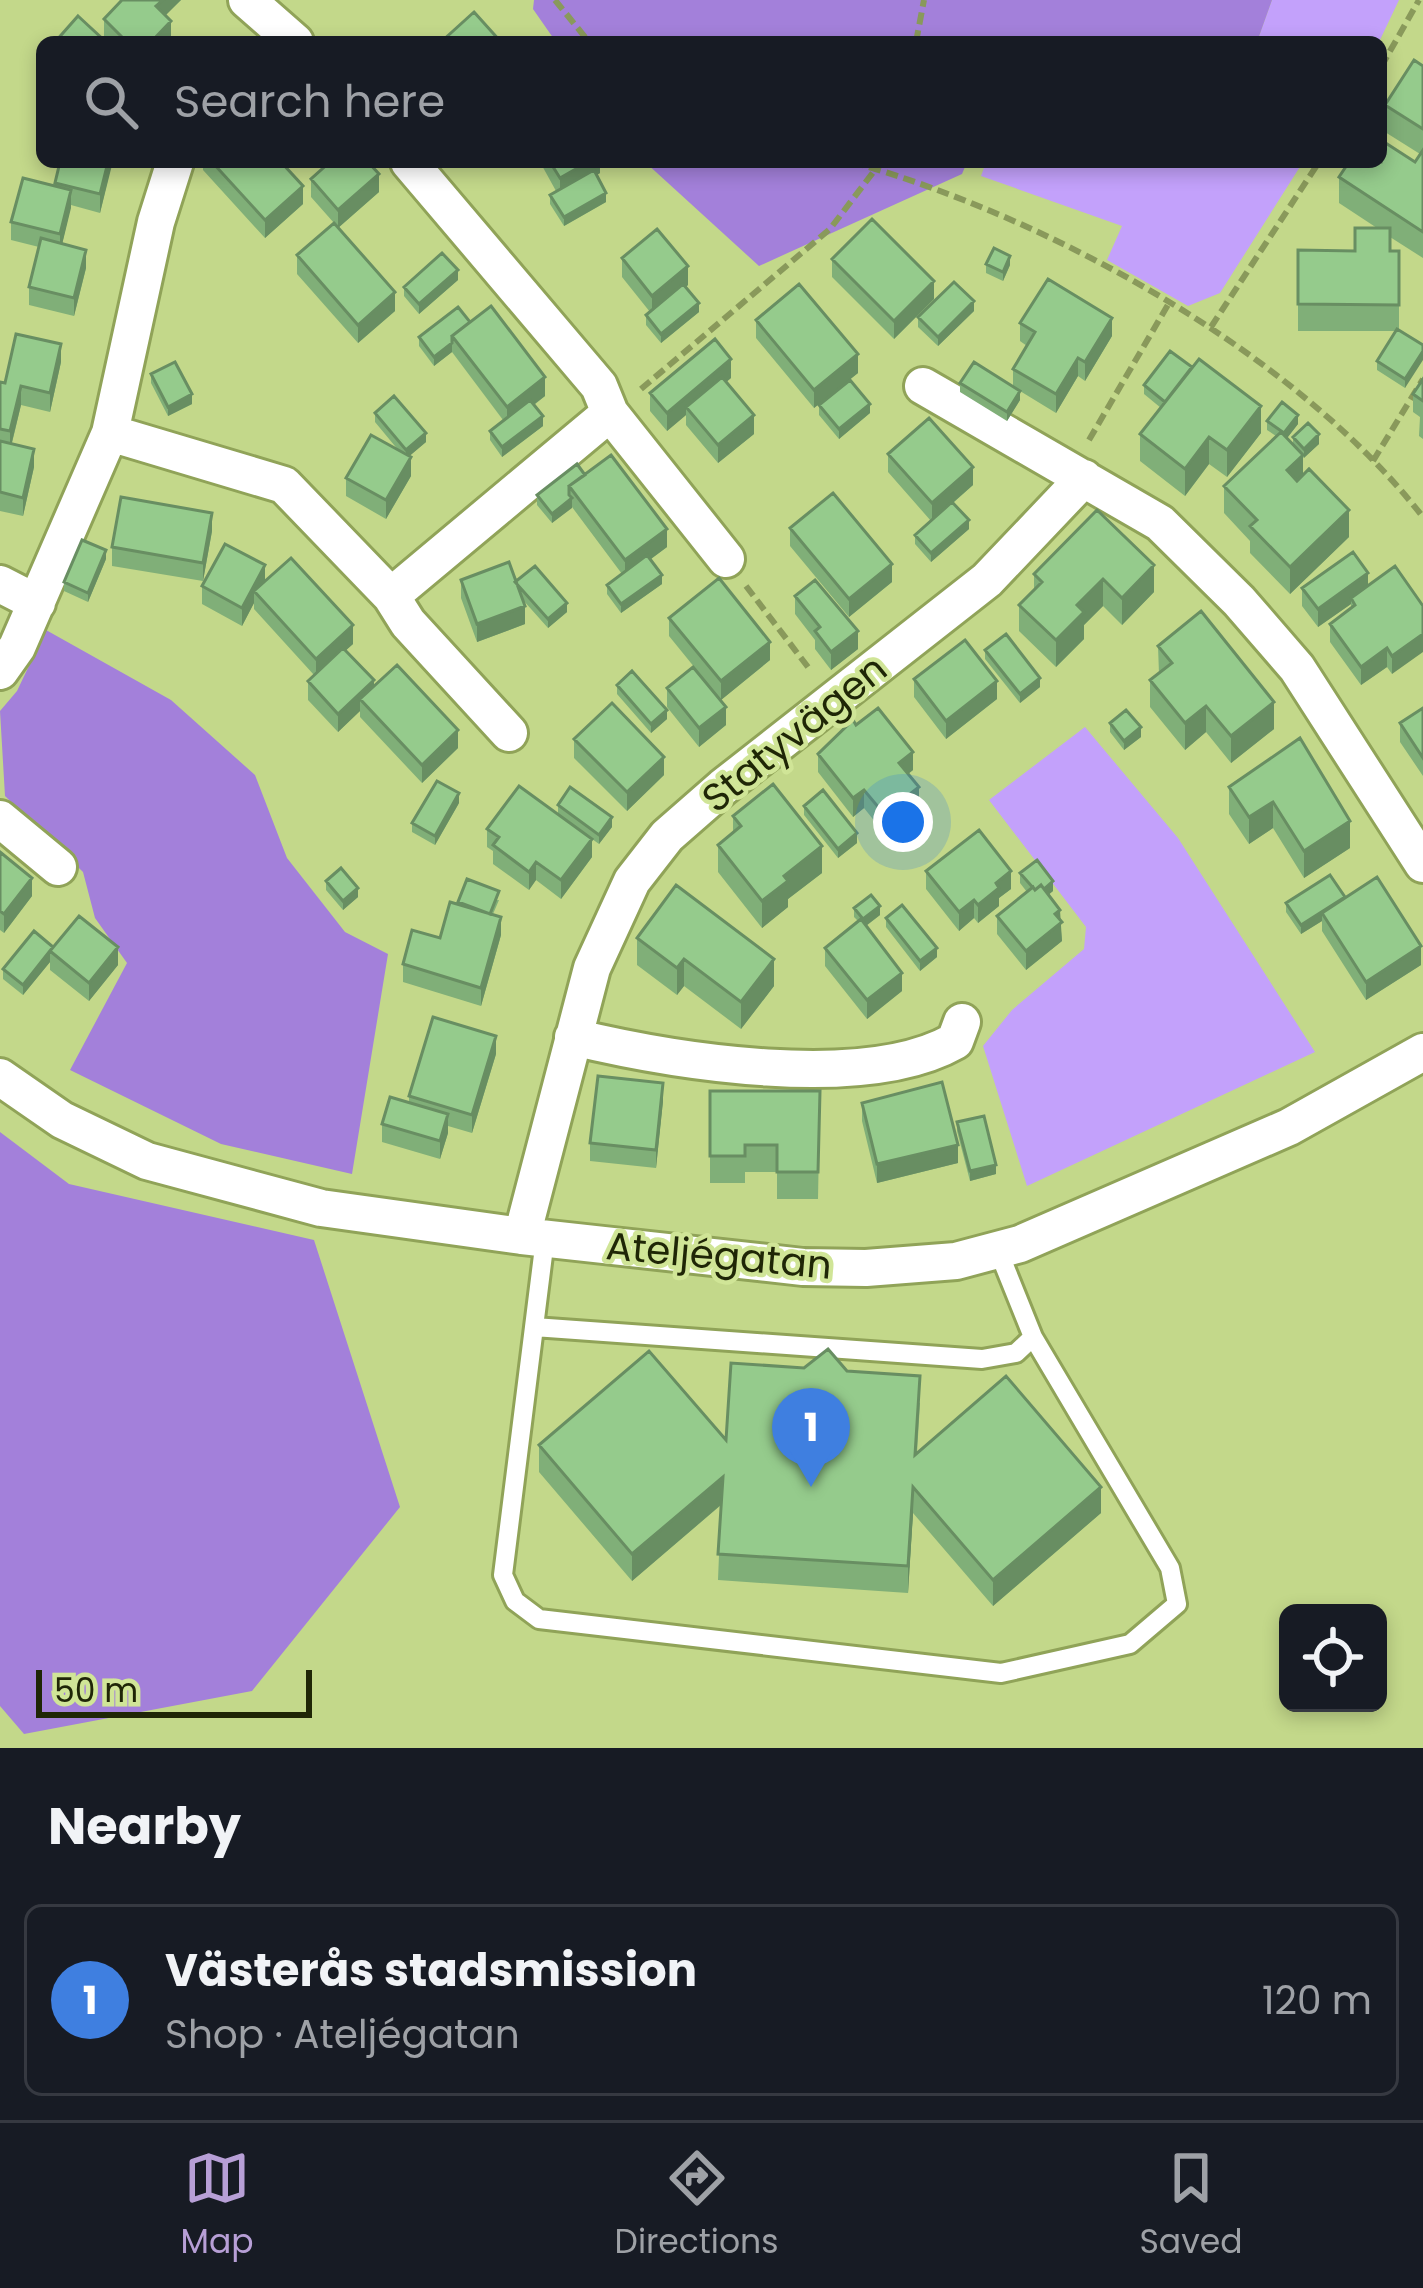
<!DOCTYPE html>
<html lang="en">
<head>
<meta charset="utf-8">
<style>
  body { margin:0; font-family:Poppins,sans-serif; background:#242831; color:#f1f3f6 }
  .controls { position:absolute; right:36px; bottom:36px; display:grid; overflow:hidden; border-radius:18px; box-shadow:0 6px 18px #0003 }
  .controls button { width:108px; height:108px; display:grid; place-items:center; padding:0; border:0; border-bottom:3px solid #363941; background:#171b24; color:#f1f3f6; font:60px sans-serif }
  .scale { position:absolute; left:36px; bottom:30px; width:276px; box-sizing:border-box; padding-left:12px; border:6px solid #1f2606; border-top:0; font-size:33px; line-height:42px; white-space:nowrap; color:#1f2606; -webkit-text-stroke:9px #d0e597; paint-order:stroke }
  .you { position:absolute; left:903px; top:822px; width:42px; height:42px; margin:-30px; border:9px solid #fff; border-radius:50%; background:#1a73e8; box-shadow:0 0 0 18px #1a73e833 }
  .badge { display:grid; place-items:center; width:78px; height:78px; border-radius:50%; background:#b79fd6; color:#fff; font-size:39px; font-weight:700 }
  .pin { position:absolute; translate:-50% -99px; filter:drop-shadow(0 3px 6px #0008) }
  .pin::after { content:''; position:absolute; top:63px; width:42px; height:36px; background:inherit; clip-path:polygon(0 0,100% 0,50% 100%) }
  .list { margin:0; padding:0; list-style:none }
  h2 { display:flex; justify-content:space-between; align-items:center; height:156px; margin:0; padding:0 48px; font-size:51px }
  h2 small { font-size:39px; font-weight:400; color:#9ea1a6 }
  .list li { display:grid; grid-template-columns:78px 1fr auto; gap:36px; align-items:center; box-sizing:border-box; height:192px; margin:0 24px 24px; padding:0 24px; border:3px solid #363941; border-radius:18px }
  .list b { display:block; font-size:45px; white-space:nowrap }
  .list p { margin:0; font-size:39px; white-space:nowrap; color:#9ea1a6 }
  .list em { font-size:39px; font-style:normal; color:#9ea1a6 }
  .icon { flex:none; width:66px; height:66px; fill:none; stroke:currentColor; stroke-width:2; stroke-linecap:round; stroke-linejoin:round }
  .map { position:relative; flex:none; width:1423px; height:1748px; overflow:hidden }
  .search { position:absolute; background:#171b24; box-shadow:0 6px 18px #0003; left:36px; right:36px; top:36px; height:132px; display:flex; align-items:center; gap:30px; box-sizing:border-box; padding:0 42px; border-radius:18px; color:#9ea1a6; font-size:45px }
  .sheet { height:372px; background:#171b24 }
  nav { display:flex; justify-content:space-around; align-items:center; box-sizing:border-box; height:168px; border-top:3px solid #363941; background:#171b24; font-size:33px; color:#9ea1a6 }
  nav a { display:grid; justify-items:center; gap:6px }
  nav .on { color:#b79fd6 }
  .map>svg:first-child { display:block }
  .green { fill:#c3a1fb }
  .forest { fill:#a380da }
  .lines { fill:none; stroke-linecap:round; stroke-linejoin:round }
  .lane-casing { stroke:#90a358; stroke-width:24 }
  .street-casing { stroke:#90a358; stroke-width:42 }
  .path { stroke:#89995b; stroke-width:6; stroke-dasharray:12 6; stroke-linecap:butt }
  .lane { stroke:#fff; stroke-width:18 }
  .street { stroke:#fff; stroke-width:36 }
  .wall { fill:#80af78 }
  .shaded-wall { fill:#688e62 }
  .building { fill:#95cb8c; stroke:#688e62; stroke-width:3 }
  .labels { text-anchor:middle; stroke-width:9; stroke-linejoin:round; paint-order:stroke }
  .street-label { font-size:39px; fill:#1f2606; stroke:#d0e597 }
</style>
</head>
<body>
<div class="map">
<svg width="1423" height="1748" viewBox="0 0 1423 1748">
  <rect width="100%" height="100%" fill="#c3d88a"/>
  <path class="green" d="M1272,0H1399L1379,42H1257Z
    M986,162H1303L1220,293L1188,306L1107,260L1122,226L981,176Z
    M1085,727L1178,838L1315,1052L1027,1186L983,1046L1012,1010L1084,949L1086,927L989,800Z"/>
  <path class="forest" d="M534,0H1272L1257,42H556L533,9Z
    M645,162H967L962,174L759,266Z
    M46,630L171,700L255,775L287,858L345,932L388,954L352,1174L221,1144L70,1070L127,963L95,918L83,872L5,796L0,711L17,691Z
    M0,1132L69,1184L314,1240L400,1507L252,1691L24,1734L0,1706Z"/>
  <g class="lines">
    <g class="lane-casing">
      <path id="lane" d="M545,1239L534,1327L982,1359L1016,1353L1033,1337L998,1250
        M534,1327L503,1575L515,1601L539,1619L1001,1673L1130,1644L1177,1604L1170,1568L1033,1337"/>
    </g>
    <g class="street-casing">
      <path id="street" d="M247,0L295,42
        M923,386L1160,523L1239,601L1297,668L1423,864
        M610,413L726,559
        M110,433L284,485L391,596L610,413L599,386L409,162
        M0,584L37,603
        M391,596L408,623L509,733
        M0,671L17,647L110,433L156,222L175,162
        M0,819L58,867
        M573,1037C673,1061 864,1093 955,1041L962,1022
        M0,1077L62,1120L147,1161L321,1208L522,1236L803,1267L866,1268L956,1261L1020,1244L1289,1127L1423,1052
        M522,1236L592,968L632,881L667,836L723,787L987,580L1084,478"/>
    </g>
    <path class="path" d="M555,0L589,42
      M916,42L924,0
      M1381,67L1419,0
      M852,162C1052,219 1293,351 1423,517
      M1211,327L1319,162
      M641,389L830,229L881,162
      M1089,440L1169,303
      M1373,461L1423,379
      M746,586L811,671"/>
    <use href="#lane" class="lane"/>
    <use href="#street" class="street"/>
  </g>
  <path class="wall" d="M122,0H181L165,15L171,40L169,42H109L104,37V19Z
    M1423,66V258L1390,237V251H1399V330L1423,345L1405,388L1377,370V361L1396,331H1298V250L1355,251L1377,228L1339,203V177L1415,162L1420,154L1385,132V105Z
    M112,162L100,213L71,205L62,244L86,268L74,316L29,305V287L39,247L11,240V222L55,186V183Z
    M203,162H281L303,204L265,238L203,170Z
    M540,162H600V173L597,175L606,202L564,226L550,204V195L556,191Z
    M311,179L379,192L338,228L395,311L358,343L297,274V255L334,223L311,197Z
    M622,258L688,285L686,287L699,312L661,343L646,325V315L650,312L622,277Z
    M832,259L934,299L894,339L832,277Z
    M986,264L1010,265L1003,281L986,273Z
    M458,280L419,314L404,296V287Z
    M974,311L938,346L918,327V317Z
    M756,320L858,373L814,408L756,338Z
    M470,322L545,396L534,405L543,426L502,457L490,440V431L503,420L452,352L434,366L419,346V337Z
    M1020,323L1112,336L1085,381L1078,376L1056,413L1020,391V400L1007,421L960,392V383L1013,386V369L1027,346L1020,341Z
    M61,362L50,412L21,405L12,443L34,467L23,516L0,511V382L5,383Z
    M151,374L192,404L168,416L151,383Z
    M731,378L726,382L754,434L718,463L686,425V415L667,431L650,411V393Z
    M1423,379V439L1419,436L1420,417L1413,412V394Z
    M1144,385L1261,433L1227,477L1209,464L1185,496L1140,461V434L1161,408L1144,394Z
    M819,405L870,413L839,439L819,415Z
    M375,413L426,442L409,456L411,476L386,519L346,496V478L399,451L375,422Z
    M1267,421L1298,424L1287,438L1293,444V437L1319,444L1303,458V475L1349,537L1290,594L1250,553V541L1224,513V486L1276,436L1267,430Z
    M888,454L973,485L953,503L969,529L931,562L915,544V535L931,521L888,472Z
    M585,475L667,547L651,559L662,584L621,613L607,594V585L622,574L572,507L552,523L537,505V495Z
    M1097,510L1154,592L1122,625L1103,606L1084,625V639L1056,667L1019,631V605L1034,590V574Z
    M790,528L892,582L849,617L790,546Z
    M212,531L203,581L112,566V547Z
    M106,559L88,602L64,591V582Z
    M1395,566L1392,674L1387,667L1361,685L1330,642V624L1351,609V604L1318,627L1302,606V588L1368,586Z
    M461,580L516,582L567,612L548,628L523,600L525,624L477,642L461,598Z
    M265,581L353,644L346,650L374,686L458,748L422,783L360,717V711L338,732L308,700V681L314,675L254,609V603L242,626L202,604V586Z
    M795,596L858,649L831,670L815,649V640L795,614Z
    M669,618L770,660L721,700L669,636Z
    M1158,646L1274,729L1231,763L1206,732L1185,750L1150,707V680L1159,674Z
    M985,650L1040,687L1020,703L985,659Z
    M914,679L997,699L946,739L914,697Z
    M617,685L667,719L651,733L617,694Z
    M667,688L726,725L699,747L667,707Z
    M1423,708V776L1400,742V723Z
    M1110,723L1141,737L1124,750L1110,732Z
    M856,725L913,770L908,774L919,805L884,833L864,808L853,817L818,772V754Z
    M1300,738L1350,848L1304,878L1273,828L1249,844L1229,814V787Z
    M574,739L664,775L627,811L574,758Z
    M459,803L435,845L412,832V823Z
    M558,805L612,827L599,844L563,818L592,857L561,899L536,880L529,890L493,864V851L487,847V829L558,814Z
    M804,806L857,843L838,858L804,815Z
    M733,816L822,873L788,899V907L762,928L718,872V845L733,833Z
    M0,852L32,896L4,933L0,930Z
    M926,871L1011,889L999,898V906L978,923L974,918L959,931L926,889Z
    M1020,873L1053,891L1048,895L1060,921L1062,941L1026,970L997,934V916L1027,892L1020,883Z
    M326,881L358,897L343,910L326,890Z
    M1345,897L1421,965L1366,1000L1322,931V921L1301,934L1286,912V903Z
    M499,900L493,914L501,935L481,1006L403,982V964L440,938L458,902Z
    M854,908L880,915L866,926L902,991L867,1019L825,966V948L858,921L854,917Z
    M886,918L937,957L920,971L886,927Z
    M637,938L774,986L741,1029L684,986L677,995L637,965Z
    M53,947L118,965L89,1001L50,970V962L23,995L3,979V969Z
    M496,1054L472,1133L448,1126V1133L440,1159L382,1142V1124L409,1103V1096Z
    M710,1091H820L818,1199H777V1172H745V1183H710Z
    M663,1101L656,1168L590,1161V1143Z
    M862,1103L958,1163L877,1183L862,1121Z
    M957,1122L996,1174L970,1181L957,1131Z
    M847,1371L920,1403L917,1453L1101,1513L993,1606L913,1513L908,1593L718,1580L721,1505L632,1581L539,1472V1445L726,1440Z"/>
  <path class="shaded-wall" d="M163,0H181L156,25V6Z
    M171,21V40L169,42H151Z
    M108,162H112V165L100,213V194Z
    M588,162H600V173L560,197V178Z
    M379,174V192L338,228V210Z
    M303,186V204L265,238V220Z
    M71,190V208L60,253V234Z
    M606,193V202L564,226V217Z
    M86,250V268L74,316V298Z
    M1010,256V265L1003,281V272Z
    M688,266V285L652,314V296Z
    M458,270V280L419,314V304Z
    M934,281V299L894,339V321Z
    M395,292V311L358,343V325Z
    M974,301V311L938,346V337Z
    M699,303V312L661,343V334Z
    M1112,318V336L1085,381V362Z
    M452,343V352L434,366V357Z
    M61,344V362L50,412V393Z
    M1423,351V360L1405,388V379Z
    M858,354V373L814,408V390Z
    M1078,358V376L1056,413V394Z
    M731,359V378L691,412L686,407V415L667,431V413Z
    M545,377V396L507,425V407Z
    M21,386V405L10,450V431Z
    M1020,391V400L1007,421V412Z
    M192,394V404L168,416V407Z
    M870,404V413L839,439V429Z
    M1261,406V433L1227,477V450Z
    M754,415V434L718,463V445Z
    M1298,415V424L1284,442V433Z
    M543,416V426L502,457V447Z
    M426,433V442L406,459V450Z
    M1319,434V444L1304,458V449Z
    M1209,437V464L1185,496V469Z
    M34,449V467L23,516V498Z
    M1303,455V482L1287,497V470Z
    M411,457V476L386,519V500Z
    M973,467V485L932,521V503Z
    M572,498V508L552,523V514Z
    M1349,510V537L1290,594V567Z
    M212,513V531L203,581V563Z
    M969,520V529L931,562V553Z
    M667,529V547L625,578V560Z
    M106,550V559L88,602V593Z
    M892,564V582L849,617V599Z
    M265,565V583L254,591V603L242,626V608Z
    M1154,565V592L1122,625V598Z
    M1368,573V591L1351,598V604L1318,627V609Z
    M662,575V584L621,613V604Z
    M1103,579V606L1084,625V639L1056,667V640L1077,605Z
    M567,603V612L548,628V619Z
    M525,606V624L477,642V624Z
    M353,625V644L316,677V659Z
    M858,631V649L831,670V652Z
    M1423,634V652L1392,674V656Z
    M770,642V660L721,700V681Z
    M1387,648V667L1361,685V667Z
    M1040,678V687L1020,703V694Z
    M374,680V698L360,699V711L338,732V714Z
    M997,681V699L946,739V721Z
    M1274,702V729L1231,763V736Z
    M1206,706V732L1185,750V723Z
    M726,707V725L699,747V728Z
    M667,710V719L651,733V724Z
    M1141,727V737L1124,750V741Z
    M458,730V748L422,783V765Z
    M913,752V770L899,781V763Z
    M664,757V775L627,811V792Z
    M919,787V805L884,833V814Z
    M864,790V808L853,817V798Z
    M459,793V803L435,845V836Z
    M1273,802V828L1249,844V817Z
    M612,817V827L599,844V835Z
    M1350,821V848L1304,878V851Z
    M857,833V843L838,858V849Z
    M592,839V857L561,899V880Z
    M822,846V873L788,899V907L762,928V901L784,876Z
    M536,862V880L529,890V872Z
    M1011,871V889L999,898V906L978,923V905L996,883Z
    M32,878V896L4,933V914Z
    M1053,881V891L1037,904V894Z
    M358,888V897L343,910V901Z
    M1345,897L1322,913V921L1301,934V925Z
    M974,900V918L959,931V912Z
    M880,906V915L863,928V919Z
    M1060,910L1062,941L1026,970V951Z
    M501,917V935L481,1006V988Z
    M1421,946V965L1366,1000V982Z
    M118,947V965L89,1001V983Z
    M937,948V957L920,971V961Z
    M50,952V962L23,995V985Z
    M684,959V986L677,995V968Z
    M774,959V986L741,1029V1002Z
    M902,973V991L867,1019V1000Z
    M496,1036V1054L472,1133V1115Z
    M663,1083V1101L656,1168V1150Z
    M448,1114V1133L440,1159V1141Z
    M958,1145V1163L877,1183V1164Z
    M996,1165V1174L970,1181V1171Z
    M723,1477V1503L632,1581V1554Z
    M913,1487V1513L908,1593V1566Z
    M1101,1487V1513L993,1606V1580Z"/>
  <path class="building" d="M122,0H163L156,6L171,21L151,42H127L104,19Z
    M474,12L501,42H441Z
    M78,16L106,42H55Z
    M1414,60L1423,66V129L1385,105Z
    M1381,140L1415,162L1423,150V232L1339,177L1349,162H1381Z
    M60,162H108L100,194L55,183Z
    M212,162H281L303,186L265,220Z
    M330,162H368L379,174L338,210L311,179Z
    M550,162H588L560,178Z
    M594,170L606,193L564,217L550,195Z
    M23,178L71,190L60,234L11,222Z
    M872,219L934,281L894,321L832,259Z
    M334,223L395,292L358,325L297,255Z
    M1355,228H1390V251H1399V305L1298,304V250L1355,251Z
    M657,229L688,266L652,296L622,258Z
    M41,238L86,250L74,298L29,287Z
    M994,248L1010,256L1003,272L986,264Z
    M442,253L458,270L419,304L404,287Z
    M1048,279L1112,318L1085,362L1078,358L1056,394L1013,369L1035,332L1020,323Z
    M954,282L974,301L938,337L918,317Z
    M683,284L699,303L661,334L646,315Z
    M799,284L858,354L814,390L756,320Z
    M491,306L545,377L507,407L452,336Z
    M458,307L470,322L452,336V343L434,357L419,337Z
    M1397,329L1423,345V351L1405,379L1377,361Z
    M16,334L61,344L50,393L21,386L10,431L0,429V382L5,383Z
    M715,339L731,359L667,413L650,393Z
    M1170,351L1192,367L1165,402L1144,385Z
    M1199,359L1261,406L1227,450L1209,437L1185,469L1140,434Z
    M175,362L192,394L168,407L151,374Z
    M974,362L1020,391L1007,412L960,383Z
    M722,377L754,415L718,445L686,407Z
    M1423,379V401L1413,394Z
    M850,380L870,404L839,429L819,405Z
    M394,396L426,433L406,450L375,413Z
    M530,400L543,416L502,447L490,431Z
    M1282,402L1298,415L1284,433L1267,421Z
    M929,418L973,467L932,503L888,454Z
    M1308,423L1319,434L1304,449L1293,437Z
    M1281,432L1303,455L1287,470L1297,481L1309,469L1349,510L1290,567L1250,526L1257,520L1224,486Z
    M371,435L411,457L386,500L346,478Z
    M0,441L34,449L23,498L0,492Z
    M611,455L667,529L625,560L569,486Z
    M577,464L585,475L569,486V495L572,498L552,514L537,495Z
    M833,493L892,564L849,599L790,528Z
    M121,497L212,513L203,563L112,547Z
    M952,502L969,520L931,553L915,535Z
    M1097,510L1154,565L1122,598L1103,579L1077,605L1084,612L1056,640L1019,605L1042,582L1034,574Z
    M82,540L106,550L88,593L64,582Z
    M225,544L265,565L242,608L202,586Z
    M1353,552L1368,573L1318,609L1302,588Z
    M647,555L662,575L621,604L607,585Z
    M291,558L353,625L316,659L254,591Z
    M509,562L525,606L477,624L461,580Z
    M535,566L567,603L548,619L515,582Z
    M1395,566L1423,606V634L1392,656L1387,648L1361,667L1330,624L1355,605L1351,598Z
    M719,578L770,642L721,681L669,618Z
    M815,580L858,631L831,652L815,631L820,627L795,596Z
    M1201,611L1274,702L1231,736L1206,706L1185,723L1150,680L1172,663L1158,646Z
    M1006,634L1040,678L1020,694L985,650Z
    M965,640L997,681L946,721L914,679Z
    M343,648L374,680L338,714L308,681Z
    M397,665L458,730L422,765L360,699Z
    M693,667L726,707L699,728L667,688Z
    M632,671L667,710L651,724L617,685Z
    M612,703L664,757L627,792L574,739Z
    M878,708L913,752L899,763L919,787L884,814L864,790L853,798L818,754L853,720L856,725Z
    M1423,708V758L1400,723Z
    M1126,710L1141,727L1124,741L1110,723Z
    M1300,738L1350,821L1304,851L1273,802L1249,817L1229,787Z
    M437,781L459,793L435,836L412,823Z
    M773,784L822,846L784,876L788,881L762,901L718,845L741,826L733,816Z
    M519,786L592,839L561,880L536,862L529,872L493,845L499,837L487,829Z
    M570,787L612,817L599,835L558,805Z
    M823,790L857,833L838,849L804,806Z
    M979,830L1011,871L996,883L999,888L978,905L974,900L959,912L926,871Z
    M0,852L32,878L4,914L0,911Z
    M1037,860L1053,881L1044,889L1041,885L1035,890L1020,873Z
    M341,868L358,888L343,901L326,881Z
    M1330,875L1345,897L1301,925L1286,903Z
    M1377,877L1421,946L1366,982L1322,913Z
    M467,879L499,891L490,914L458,902Z
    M676,885L774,959L741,1002L684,959L677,968L637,938Z
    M1041,885L1060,910L1055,914L1062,922L1026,951L997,916L1033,887L1035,890Z
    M871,895L880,906L863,919L854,908Z
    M450,902L501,917L481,988L403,964L412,930L440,938Z
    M902,905L937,948L920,961L886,918Z
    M79,916L118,947L89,983L50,951Z
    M861,919L902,973L867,1000L825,948Z
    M34,931L53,947L23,985L3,969Z
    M433,1017L496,1036L472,1115L409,1096Z
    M598,1076L663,1083L656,1150L590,1143Z
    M942,1082L958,1145L877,1164L862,1103Z
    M710,1091H820L818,1172H777V1145H745V1156H710Z
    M390,1097L448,1114L440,1141L382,1124Z
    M984,1116L996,1165L970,1171L957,1122Z
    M828,1349L847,1371L920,1376L915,1455L1006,1376L1101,1487L993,1580L913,1487L908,1566L718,1554L723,1477L632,1554L539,1445L649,1351L726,1440L731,1363L804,1368Z"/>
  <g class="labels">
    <g class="street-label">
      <text transform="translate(794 733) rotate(-39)" y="14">Statyvägen</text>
      <text transform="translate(719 1255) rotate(5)" y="14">Ateljégatan</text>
    </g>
  </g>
</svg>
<div class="controls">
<button><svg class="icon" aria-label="locate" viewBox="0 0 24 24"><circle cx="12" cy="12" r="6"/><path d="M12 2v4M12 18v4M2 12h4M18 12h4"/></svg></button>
</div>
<div class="scale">50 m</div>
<div class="you"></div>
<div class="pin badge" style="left:811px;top:1487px;background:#3f7fe0">1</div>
<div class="search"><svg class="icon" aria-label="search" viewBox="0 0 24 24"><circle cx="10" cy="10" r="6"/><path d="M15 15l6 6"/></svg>Search here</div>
</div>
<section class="sheet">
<h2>Nearby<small></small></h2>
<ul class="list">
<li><span class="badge" style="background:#3f7fe0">1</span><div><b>Västerås stadsmission</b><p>Shop · Ateljégatan</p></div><em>120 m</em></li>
</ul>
</section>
<nav>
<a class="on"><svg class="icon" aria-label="map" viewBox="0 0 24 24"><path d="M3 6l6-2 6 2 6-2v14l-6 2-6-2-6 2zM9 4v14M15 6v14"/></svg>Map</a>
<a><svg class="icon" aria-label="directions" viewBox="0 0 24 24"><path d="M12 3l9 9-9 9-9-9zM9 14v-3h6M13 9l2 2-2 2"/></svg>Directions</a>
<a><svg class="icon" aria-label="saved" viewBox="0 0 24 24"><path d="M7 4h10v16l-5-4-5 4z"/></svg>Saved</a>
</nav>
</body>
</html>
